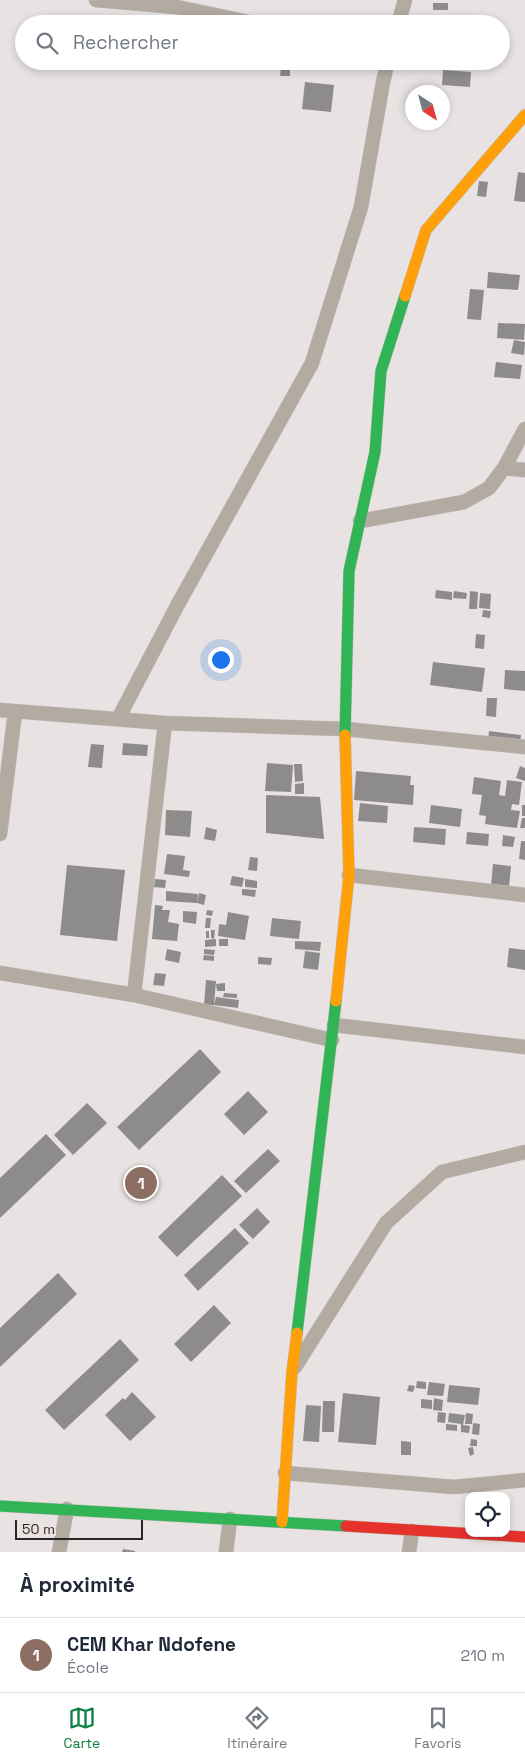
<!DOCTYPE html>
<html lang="fr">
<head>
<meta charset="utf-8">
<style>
  body { margin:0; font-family:"Space Grotesk",sans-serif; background:#f6f6f7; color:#1f2937 }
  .controls { position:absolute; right:15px; bottom:15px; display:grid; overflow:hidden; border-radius:10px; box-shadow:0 2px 8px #0003 }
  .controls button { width:45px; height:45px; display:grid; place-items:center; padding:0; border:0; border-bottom:1px solid #e0e1e3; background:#fff; color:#1f2937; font:25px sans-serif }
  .compass { position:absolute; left:405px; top:85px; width:45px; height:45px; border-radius:50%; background:#fff; box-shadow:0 2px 8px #0003; rotate:144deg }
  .scale { position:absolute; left:15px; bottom:12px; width:128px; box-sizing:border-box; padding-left:5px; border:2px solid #2a2726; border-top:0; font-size:14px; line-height:18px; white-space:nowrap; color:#2a2726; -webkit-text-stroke:4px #ebe2df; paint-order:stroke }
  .you { position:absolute; left:220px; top:659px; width:18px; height:18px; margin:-12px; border:4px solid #fff; border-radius:50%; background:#1a73e8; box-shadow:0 0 0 8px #1a73e833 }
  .badge { display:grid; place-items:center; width:32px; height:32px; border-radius:50%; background:#0b8043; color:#fff; font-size:16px; font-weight:700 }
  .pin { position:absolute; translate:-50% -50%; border:2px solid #fff; box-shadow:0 1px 5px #0006 }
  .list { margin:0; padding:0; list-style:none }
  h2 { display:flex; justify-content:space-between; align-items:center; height:65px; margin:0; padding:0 20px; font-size:21px }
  h2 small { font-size:16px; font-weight:400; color:#747a83 }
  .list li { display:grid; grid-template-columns:32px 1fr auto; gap:15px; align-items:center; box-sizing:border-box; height:75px; padding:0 20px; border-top:1px solid #e0e1e3 }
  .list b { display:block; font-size:19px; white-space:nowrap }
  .list p { margin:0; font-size:16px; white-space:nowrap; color:#747a83 }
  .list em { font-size:16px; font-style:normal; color:#747a83 }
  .icon { flex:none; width:28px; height:28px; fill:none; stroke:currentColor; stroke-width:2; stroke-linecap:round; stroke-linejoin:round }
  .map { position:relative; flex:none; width:525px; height:1552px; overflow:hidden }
  .search { position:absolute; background:#fff; box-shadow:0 2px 8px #0003; left:15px; right:15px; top:15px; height:55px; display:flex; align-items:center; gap:12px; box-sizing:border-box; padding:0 18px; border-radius:28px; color:#747a83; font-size:19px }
  .sheet { height:140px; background:#fff }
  nav { display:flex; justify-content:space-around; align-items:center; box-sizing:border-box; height:70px; border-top:1px solid #e0e1e3; background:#fff; font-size:14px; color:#747a83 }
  nav a { display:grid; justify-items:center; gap:2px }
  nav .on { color:#0b8043 }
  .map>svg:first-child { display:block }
  .building { fill:#8e8b8b }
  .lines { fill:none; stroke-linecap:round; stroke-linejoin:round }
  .street-casing { stroke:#c1bebd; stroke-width:15 }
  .fast-casing { stroke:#c1bebd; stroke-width:12 }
  .slow-casing { stroke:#c1bebd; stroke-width:12 }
  .jam-casing { stroke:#c1bebd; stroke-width:12 }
  .street { stroke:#b3aaa1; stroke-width:14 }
  .fast { stroke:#30b455; stroke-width:11 }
  .slow { stroke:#ff9f0a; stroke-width:11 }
  .jam { stroke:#e5322d; stroke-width:11 }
</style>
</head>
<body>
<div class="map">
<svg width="525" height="1552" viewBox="0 0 525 1552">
  <rect width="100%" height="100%" fill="#e8e3e2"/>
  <path class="building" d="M433,3H448V10H433Z
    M281,68L290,69V76H280Z
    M443,70L471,72L470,87L442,85Z
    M305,82L334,85L331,112L302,109Z
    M518,172L525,173V202L514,201Z
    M479,181L488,182L486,197L477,196Z
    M488,272L520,275L518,290L487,288Z
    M470,289L484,290L481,320L467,319Z
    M498,323L525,324L524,340L497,338Z
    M514,340L525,342L524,355L511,353Z
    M496,362L522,365L520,379L494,377Z
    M436,590L452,592V600L435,598Z
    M454,591L467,593L466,599L453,598Z
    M470,591L478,592L477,609H469Z
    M480,593L491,594L490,609L479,608Z
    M483,610L491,611L490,618L482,617Z
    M476,634L485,635L484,649L475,648Z
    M433,662L485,668L482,692L430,685Z
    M505,670L525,671V691L504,689Z
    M487,698H497L496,717L486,716Z
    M489,731L521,735L520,745L488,741Z
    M123,743L148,745L147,756L122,755Z
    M91,744L104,745L102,768L88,767Z
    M267,763L293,765L291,792L265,791Z
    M294,764H302L303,781L295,782Z
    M520,766L525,768V781L516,778Z
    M356,771L411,776L410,785H414L413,805L354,800Z
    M474,777L501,781L499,795L505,796L507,780L522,782L519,805L512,804L511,810L520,811L517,828L485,824L486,816L479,815L482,795L472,794Z
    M304,783V794H295V784Z
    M266,795L320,797L324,839L266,833Z
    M360,803L388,806L387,823L358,821Z
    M431,805L462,809L460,827L429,823Z
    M522,805H525V816H522Z
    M166,810L192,811L190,837L165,835Z
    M522,818H525V828H520Z
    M206,827L217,830L215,841L204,839Z
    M414,827L446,829L445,845L413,842Z
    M467,832L489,834L488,846L466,844Z
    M503,835L515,837L513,847L502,846Z
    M521,841H525V860L519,859Z
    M167,854L185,856L183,870L190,871L189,877L164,874Z
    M250,857L258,858L257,871L248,870Z
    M493,864L511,866L509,887L491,885Z
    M67,865L125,870L117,941L60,935Z
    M232,876L244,878L242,887L230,885Z
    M155,879L166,880L165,888L154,887Z
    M245,879L257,881V888L245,887Z
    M242,889L256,890L255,897L242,895Z
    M166,891L198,894L197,903L166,901Z
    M199,893L206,895L204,905L197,903Z
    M155,905L163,906L162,910H170L168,922L179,924L177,941L152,939Z
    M207,910L213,911L212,916L206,915Z
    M183,911L197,912L196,924L183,922Z
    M228,912L249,916L245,940L218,936L219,924L226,925Z
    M206,918H211L210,928H205Z
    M272,918L301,921L299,939L270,936Z
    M211,930H215L214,939L211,938Z
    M206,931H209V938H206Z
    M216,939V946L205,947V940Z
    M219,939H228V946H219Z
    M295,941L321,942L320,951L295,949Z
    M509,948L525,950V970L507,967Z
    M167,949L181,952L179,963L165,960Z
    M204,949L215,950L214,955L204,954Z
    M305,951L320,953L318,970L303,968Z
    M204,955L214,956V961L203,960Z
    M258,957L272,958L271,965L258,964Z
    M155,973L166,974L164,986L153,985Z
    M206,980L216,981L214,1005H204Z
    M225,983V991H217L216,984Z
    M224,993L237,994V998L223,997Z
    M216,997L239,1000L238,1008L214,1005Z
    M200,1049L221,1072L139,1150L117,1127Z
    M248,1091L268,1112L244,1135L224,1114Z
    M87,1103L107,1123L73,1155L54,1135Z
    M46,1134L66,1155L0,1218V1178Z
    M268,1149L280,1161L246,1193L234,1181Z
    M222,1175L242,1196L177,1257L158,1237Z
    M257,1208L270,1222L253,1239L239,1225Z
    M235,1228L249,1243L198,1291L184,1275Z
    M58,1273L77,1294L0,1367V1328Z
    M214,1305L231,1323L191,1362L174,1344Z
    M120,1339L139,1360L64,1430L45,1410Z
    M417,1381L426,1382V1389L416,1388Z
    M429,1382L445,1384L443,1396L427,1395Z
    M409,1385L415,1386L413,1392L407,1391Z
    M449,1385L480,1388L478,1405L447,1402Z
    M132,1392L156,1417L130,1441L105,1415L123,1398L125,1400Z
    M343,1393L380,1397L376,1445L338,1442Z
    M434,1398L443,1400L442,1411L433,1410Z
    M421,1399L432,1400V1409L421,1408Z
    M323,1401H335L334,1432H322Z
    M306,1405L321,1406L319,1442L303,1441Z
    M438,1412L446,1413L445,1423L437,1422Z
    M449,1413L465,1415L463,1425L470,1426L469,1433L461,1432V1424L448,1422Z
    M466,1413L473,1414L472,1424H465Z
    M473,1423L480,1424L479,1435L472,1434Z
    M446,1424L457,1425V1431L446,1430Z
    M471,1439L477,1440V1446H470Z
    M401,1441L411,1442V1455H401Z
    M473,1447L474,1454L470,1456L468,1448Z
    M123,1549L135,1551V1552H122Z"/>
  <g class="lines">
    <g class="street-casing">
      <path id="street" d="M96,0L177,7L258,24
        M398,24L405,0
        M504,468L525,470
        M360,521L464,502L489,488L504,468L525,429
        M0,710L165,723L345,729L525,747
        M118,719L177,606L312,363L361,207L383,82L388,61
        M0,834L15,712
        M349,875L525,895
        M0,973L134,995L165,723
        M134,995L332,1040
        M334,1025L525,1047
        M295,1367L386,1223L442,1172L525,1152
        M285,1473L454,1487L525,1480
        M59,1552L67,1509
        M226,1552L230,1519
        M409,1552L412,1531"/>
    </g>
    <g class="fast-casing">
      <path id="fast" d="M345,735L349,571L375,452L381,371L405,296
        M297,1333L336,1001
        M0,1506L346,1526"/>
    </g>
    <g class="slow-casing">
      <path id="slow" d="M405,296L426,230L525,115
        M336,1001L349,875L345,735
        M282,1522L292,1372L297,1333"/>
    </g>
    <g class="jam-casing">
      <path id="jam" d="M346,1526L525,1537"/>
    </g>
    <use href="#street" class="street"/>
    <use href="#fast" class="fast"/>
    <use href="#slow" class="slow"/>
    <use href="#jam" class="jam"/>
  </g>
</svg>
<div class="controls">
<button><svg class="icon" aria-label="locate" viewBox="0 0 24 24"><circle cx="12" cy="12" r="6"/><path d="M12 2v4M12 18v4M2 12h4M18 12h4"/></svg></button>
</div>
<svg class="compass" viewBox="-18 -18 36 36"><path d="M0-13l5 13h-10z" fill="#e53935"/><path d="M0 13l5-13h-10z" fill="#747a83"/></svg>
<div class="scale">50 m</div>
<div class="you"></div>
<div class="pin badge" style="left:141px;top:1183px;background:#8d6e63">1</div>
<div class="search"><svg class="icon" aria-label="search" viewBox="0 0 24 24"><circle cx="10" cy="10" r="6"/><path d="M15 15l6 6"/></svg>Rechercher</div>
</div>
<section class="sheet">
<h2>À proximité<small></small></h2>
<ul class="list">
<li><span class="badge" style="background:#8d6e63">1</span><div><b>CEM Khar Ndofene</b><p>École</p></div><em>210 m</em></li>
</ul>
</section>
<nav>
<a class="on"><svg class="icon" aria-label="map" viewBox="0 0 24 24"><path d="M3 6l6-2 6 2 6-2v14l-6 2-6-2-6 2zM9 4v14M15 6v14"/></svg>Carte</a>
<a><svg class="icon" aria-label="directions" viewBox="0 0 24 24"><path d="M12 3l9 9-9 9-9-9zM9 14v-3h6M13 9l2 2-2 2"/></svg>Itinéraire</a>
<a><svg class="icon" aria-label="saved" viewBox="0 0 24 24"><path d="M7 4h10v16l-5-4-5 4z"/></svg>Favoris</a>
</nav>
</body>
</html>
